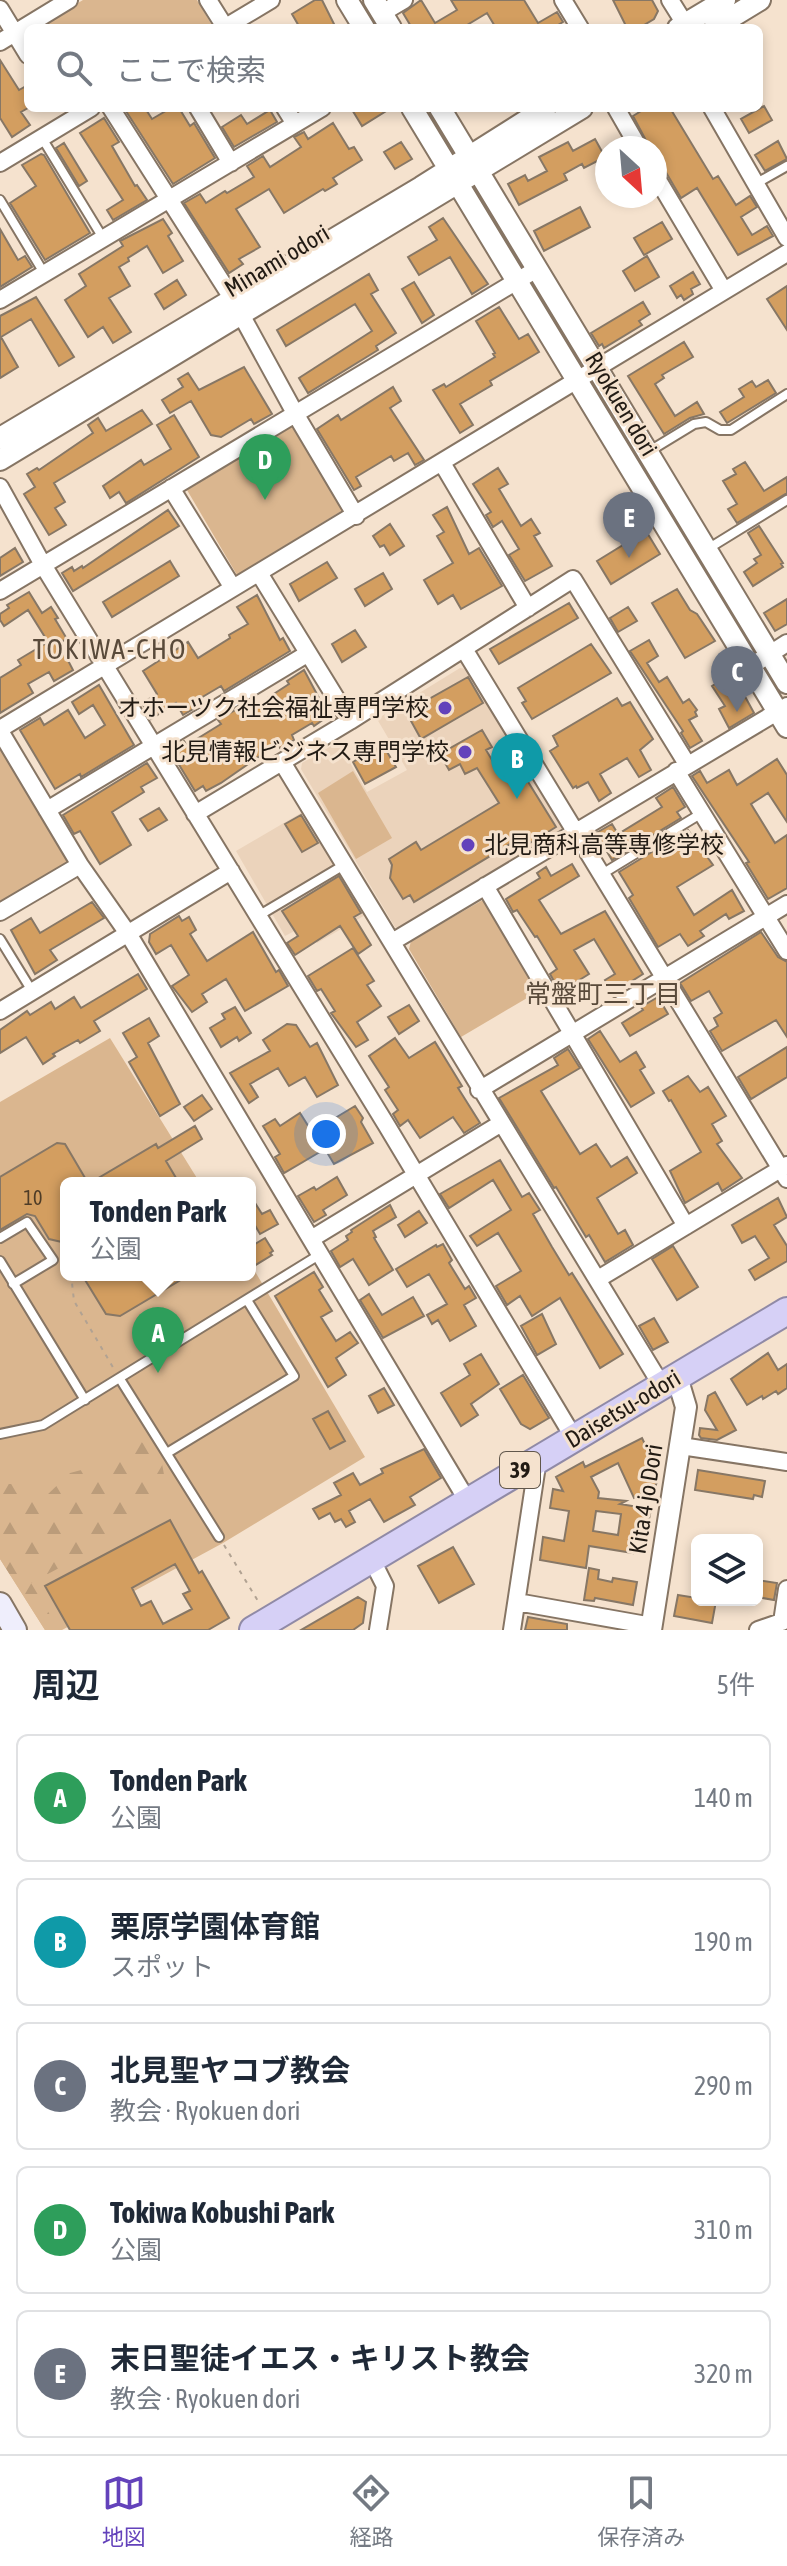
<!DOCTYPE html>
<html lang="ja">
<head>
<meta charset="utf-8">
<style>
  body { margin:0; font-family:"Asap Condensed","Noto Sans JP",sans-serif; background:#f2f2f3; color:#1f2937 }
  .controls { position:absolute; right:24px; bottom:24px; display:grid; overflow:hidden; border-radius:12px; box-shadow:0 4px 12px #0003 }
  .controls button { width:72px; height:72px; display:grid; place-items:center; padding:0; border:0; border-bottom:2px solid #e0e1e3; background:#fff; color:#1f2937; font:40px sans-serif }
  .compass { position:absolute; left:595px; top:136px; width:72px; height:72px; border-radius:50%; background:#fff; box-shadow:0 4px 12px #0003; rotate:154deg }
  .you { position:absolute; left:326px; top:1134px; width:28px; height:28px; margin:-20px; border:6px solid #fff; border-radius:50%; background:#1a73e8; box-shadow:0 0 0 12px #1a73e833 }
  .badge { display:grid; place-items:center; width:52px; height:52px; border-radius:50%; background:#6342bb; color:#fff; font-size:26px; font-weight:700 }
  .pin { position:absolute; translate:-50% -66px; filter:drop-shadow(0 2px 4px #0008) }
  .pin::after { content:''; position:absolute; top:42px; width:28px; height:24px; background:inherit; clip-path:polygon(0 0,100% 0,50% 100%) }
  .popup { position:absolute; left:60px; top:1177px; width:196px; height:104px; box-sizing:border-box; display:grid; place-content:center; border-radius:12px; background:#fff; filter:drop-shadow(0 2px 6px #0005); font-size:26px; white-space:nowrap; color:#747a83 }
  .popup b { font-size:30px; color:#1f2937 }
  .popup::after { content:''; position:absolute; left:50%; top:100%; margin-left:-16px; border:16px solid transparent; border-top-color:#fff }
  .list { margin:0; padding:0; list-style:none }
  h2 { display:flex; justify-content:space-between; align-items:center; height:104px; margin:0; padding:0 32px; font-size:34px }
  h2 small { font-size:26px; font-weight:400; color:#747a83 }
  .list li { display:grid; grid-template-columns:52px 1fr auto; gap:24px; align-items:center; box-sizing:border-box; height:128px; margin:0 16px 16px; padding:0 16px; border:2px solid #e0e1e3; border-radius:12px }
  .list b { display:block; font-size:30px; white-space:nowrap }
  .list p { margin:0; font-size:26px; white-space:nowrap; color:#747a83 }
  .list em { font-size:26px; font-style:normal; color:#747a83 }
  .icon { flex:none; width:44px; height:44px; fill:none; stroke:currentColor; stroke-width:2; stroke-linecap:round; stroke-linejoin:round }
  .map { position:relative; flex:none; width:787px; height:1630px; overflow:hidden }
  .search { position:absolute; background:#fff; box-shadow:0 4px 12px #0003; left:24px; right:24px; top:24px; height:88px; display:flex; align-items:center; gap:20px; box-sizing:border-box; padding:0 28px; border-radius:12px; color:#747a83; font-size:30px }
  .sheet { height:824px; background:#fff }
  nav { display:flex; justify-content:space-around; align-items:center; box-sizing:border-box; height:112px; border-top:2px solid #e0e1e3; background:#fff; font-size:22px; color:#747a83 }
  nav a { display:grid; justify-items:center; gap:4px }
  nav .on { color:#6342bb }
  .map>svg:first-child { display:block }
  .built { fill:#ebd3bb }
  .green { fill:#dab68f }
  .forest { fill:url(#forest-firs) }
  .building { fill:#d39e60; stroke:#877765; stroke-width:2; fill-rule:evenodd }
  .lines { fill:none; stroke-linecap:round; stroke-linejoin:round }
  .service-casing { stroke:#867564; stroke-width:12 }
  .minor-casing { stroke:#867564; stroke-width:20 }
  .tertiary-casing { stroke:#867564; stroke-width:24 }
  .secondary-casing { stroke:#867564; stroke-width:26 }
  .trunk-casing { stroke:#908aa6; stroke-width:30 }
  .path { stroke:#b1a292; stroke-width:2; stroke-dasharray:4 6; stroke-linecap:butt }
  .service { stroke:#fff; stroke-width:8 }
  .minor { stroke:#fff; stroke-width:16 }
  .tertiary { stroke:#fff; stroke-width:20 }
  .secondary { stroke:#efeefc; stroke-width:22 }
  .trunk { stroke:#d6d0f6; stroke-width:26 }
  .poi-dot { fill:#6342bb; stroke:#f5e2ce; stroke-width:3 }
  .labels { text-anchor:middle; stroke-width:6; stroke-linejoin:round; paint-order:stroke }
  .number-label { font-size:20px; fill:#4e3c27 }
  .shield { fill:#f5e2ce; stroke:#61574c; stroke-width:2 }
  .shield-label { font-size:22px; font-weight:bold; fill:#221b14 }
  .street-label { font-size:24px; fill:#221b14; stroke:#f5e2ce }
  .poi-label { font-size:24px; fill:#221b14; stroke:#f5e2ce; text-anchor:end }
  .neighbourhood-label { font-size:26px; fill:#594a3a; stroke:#f5e2ce }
  .quarter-label { font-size:28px; letter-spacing:2px; fill:#594a3a; stroke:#f5e2ce }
</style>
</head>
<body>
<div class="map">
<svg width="787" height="1630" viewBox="0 0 787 1630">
  <defs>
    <pattern id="forest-firs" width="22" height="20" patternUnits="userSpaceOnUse" patternTransform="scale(2)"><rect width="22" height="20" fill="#dab68f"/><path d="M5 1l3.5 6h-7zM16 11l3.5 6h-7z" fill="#bb9c7a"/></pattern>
  </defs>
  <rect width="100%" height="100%" fill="#f5e2ce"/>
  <path class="built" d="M460,668L467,669L563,823V831L401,929L395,927L301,769L302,763L338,742L367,792L407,770L377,719Z
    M306,810L367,914L317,943L306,925L285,936L236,851Z"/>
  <path class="green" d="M83,0H197L213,27L37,28Z
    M295,425L343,510L237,575L187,490Z
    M0,743L74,863L0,908Z
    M353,771L392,838L356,859L318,793Z
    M481,901H487L539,991L461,1037L409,949L411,941Z
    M110,1038L200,1183H66V1275H250V1263L365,1457L223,1543L62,1630H45L0,1559V1102Z"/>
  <path class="forest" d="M140,1441L160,1453L165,1480C152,1496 144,1515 130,1530L31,1583L59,1630H45L0,1559V1484H22L29,1498L46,1496L70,1473L111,1462Z"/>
  <path class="building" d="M315,0H322L336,28H300L292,14Z
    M421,0L435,23L457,10L451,0H524L538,23L557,12L563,22L553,28H496L487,13L462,28H412L403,13Z
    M613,0H652L658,11L654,19L639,28H627Z
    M0,60L19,90L28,85V108L21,112L30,125L12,137L0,118Z
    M764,106L772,120L749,133L741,119Z
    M124,108H145L152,119L171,108H179L190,126L194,123L215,158L173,184Z
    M351,108H391L362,126Z
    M646,108H670L713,179L718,176L736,205L750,196L757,207L741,217L752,235L767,226L773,236L738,255L697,188L681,198L664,169L655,164V148H650L633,116Z
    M270,110L277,122L234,147L222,127L241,115L247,124Z
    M104,118L119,142L112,146L135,186L137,185L147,200L113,220L107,210L123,200L80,133Z
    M333,123L349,149L354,147L362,160L333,178L337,184L325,191L323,189L284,213L269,189L236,209L260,247L239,259L243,264L229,273L184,203L200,194L206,203L225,191L227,193L254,177L247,166L263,156L270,167L301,147L294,137L304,132L308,139Z
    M595,139L605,157L584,168L582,164L564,174L567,180L519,205L508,184L525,175L528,181L547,171L539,157L568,142L573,151Z
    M778,141L787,159L765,171L755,155Z
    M401,142L412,159L395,169L384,152Z
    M64,143L87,181L79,186L56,148Z
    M41,154L44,155L90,233L45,260L10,203L36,186L22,165Z
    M580,207L590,227L544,251L534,231Z
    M443,218L488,284L472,294L450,257L419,275L408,257L437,240L429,227Z
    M163,219L172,233L168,236L183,261L163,273L147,246L128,258L129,261L119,267L130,286L109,298L131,332L113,343L103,327L88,337L65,300L86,286L79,274L123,246L120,241Z
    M662,222L672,239L644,255L634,238Z
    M0,229L18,260L25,256L32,267L0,287Z
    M647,256L659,277L635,291L623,271Z
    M693,272L700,284L691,289L693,294L684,300L681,295L677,298L670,286Z
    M369,274L378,290L371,294L396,333L376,346L378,350L308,393L299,378L372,331L355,304L286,346L277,330Z
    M177,280L186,295L164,309L155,294Z
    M414,282L434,315L422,323L402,289Z
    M787,286V330L767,299Z
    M36,297L74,357L59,366L31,319L1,337L18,367L0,378V316Z
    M643,302L650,314L639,321L642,325L604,348L602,344L599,346L591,333Z
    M499,307L519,339L528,334L539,352L490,381L492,385L460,404L473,425L460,433L433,390L444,384L446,387L495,357L493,354L495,353L476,321Z
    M684,342L693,357L662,375L664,378L655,384L675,416L697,402L704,414L690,418L664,434L628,376Z
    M244,367L272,414L254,424L251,419L221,437L211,435L191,401L170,413L162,400L183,387L178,379L188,373L199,390Z
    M768,380L776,393L727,423L720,412L744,397L739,389L752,381L756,387Z
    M393,387L401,401L390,408L424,460L415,465L408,453L394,461L391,456L356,477L361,486L354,490L317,429L338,415L341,420Z
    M142,410L152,424L54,483L65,502L55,508L66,525L49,535L24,494L35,487L27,474L37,468L39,470L93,433L88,425L98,418L106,431Z
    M174,415L199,457L126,503L119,492L110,498L103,486L141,460L144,465L171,449L157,425Z
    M745,462L764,491L787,477V493L737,523L728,509L737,504L723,481L736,474L733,469Z
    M498,468L508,484L499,489L521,526L531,519L540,533L534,536L552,566L525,581L509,555L519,549L502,521L493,527L486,515L491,512L473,484Z
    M447,507L469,554L479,548L502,586L461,609L453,595L438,604L424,580L453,563L437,536L444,532L433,515Z
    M168,510L179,526L73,591L62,573L72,567L74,571L82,566L83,568Z
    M390,524L404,546L390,555L384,545L380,547L373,536Z
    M759,526L783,563L781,564L783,567L753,586L744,572L757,563L754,559L761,555L748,533Z
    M646,531L660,554L611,584L597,561Z
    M15,548L23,562L0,576V558Z
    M170,561L179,576L112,617L103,602Z
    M327,562L337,578L299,601L290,584Z
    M383,573L392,589L365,606L355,589Z
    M677,589L690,610L697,614L715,641L685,658L652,603Z
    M29,592L42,613L51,607L58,618L55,619L67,639L59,643L73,670L54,681L49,672L28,684L33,693L0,713V678L21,665L18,660L48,642L28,610L4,626L0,620V614L9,608L7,605Z
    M257,595L280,640L283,638L290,651L224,691L221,686L199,699L202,704L183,715L176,703L151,719L142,703L157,694L143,671L188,642L198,658L230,638L229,635L248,624L237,607Z
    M787,599V624L775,631L764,613Z
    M569,603L578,618L499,664L490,649Z
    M628,607L637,621L618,632L610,618Z
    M355,630L366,647L342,662L332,644Z
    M649,640L658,656L647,663L659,682L667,677L683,703L689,699L697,710L695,712L697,716L689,720L702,741L690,748L681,733L683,731L630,651Z
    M591,644L611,673L532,719L522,703L526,701L518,688Z
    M304,670L327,713L322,716L324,719L314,726L312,723L292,735L294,740L280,748L277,744L221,783L206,791L203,786L195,791L170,750L184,741L187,745L221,724L218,720L244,705L249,713L270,699L269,697L289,684L287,681Z
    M735,672L745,689L742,691L754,713L729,728L719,709L725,706L712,686Z
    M468,677L483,703L421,739L406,712Z
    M99,685L134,745L81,777L80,774L55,789L20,730L40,718L44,725L68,710L85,738L105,725L93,705L79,714L72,702Z
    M617,698L622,706L630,702L653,739L640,750L651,770L639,777L627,758L600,774L611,793L599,801L588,782L577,788L576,786L573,788L550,751L558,746L553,736Z
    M482,730L492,747L486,750L498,770L502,767L505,772L517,764L556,827L525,846L520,838L414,902L410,895L403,899L390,878L392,865L389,859L416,842L421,850L499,803L477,768L465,774L460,764L449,770L440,754Z
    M383,745L396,767L365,784L353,762Z
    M777,759L787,775V822L768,793L751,804L775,843L787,835V888L768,899L746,863L749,862L692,776L700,771L707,783L729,770L737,785Z
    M147,763L157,778L141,787L144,792L112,812L131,845L100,864L80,831L74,834L63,815Z
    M673,787L685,807L677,812L681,818L612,860L596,833L612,824L618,834L662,807L656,798Z
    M159,808L167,820L148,831L140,819Z
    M301,815L318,843L302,852L285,824Z
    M688,830L713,865L677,887L694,915L732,890L744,911L729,919L726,914L700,931L704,936L688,946L680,934L658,947L629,898L633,895L619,872Z
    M572,864L579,876L539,900L561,934L605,911L643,974L613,993L605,980L615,974L594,939L574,950L589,974L560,992L550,974L557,969L537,936L535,937L517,910L513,912L506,899L540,878L537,873L546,867L551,876Z
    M339,876L361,913L354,917L371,945L358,954L340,926L295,955L287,943L298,936L282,911Z
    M92,902L104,918L50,950L57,960L35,974L11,930L31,918L40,933Z
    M179,916L182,921L189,917L196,930L190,934L207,961L253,932L276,972L279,970L288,986L245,1011L226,979L202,994L207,1002L192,1012L172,986L189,975L171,945L156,954L149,942L150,934Z
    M761,932L778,957L787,962V1037L776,1020L722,1051L710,1031L718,1026L714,1018L722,1013L709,991L691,1001L680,983Z
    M353,948L374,981L367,985L381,1006L357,1022L368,1040L356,1047L331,1013L335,1011L321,989L317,991L308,976Z
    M138,974L147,989L94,1021L100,1031L80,1043L78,1040L53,1054L55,1056L43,1064L26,1037L0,1053V1030L27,1011L30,1015L51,1002L55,1009L74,997L81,1008Z
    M658,997L668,1014L630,1036L622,1023L643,1010L641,1007Z
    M409,1005L419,1021L399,1034L388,1017Z
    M235,1007L251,1033L239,1041L237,1037L221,1047L210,1028L225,1019L222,1014Z
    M149,1018L159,1036L148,1043L180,1104L160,1116L129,1062L137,1057L123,1033Z
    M287,1024L296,1025L310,1047L317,1043L338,1085L317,1097L305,1077L289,1086L278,1068L250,1084L258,1097L249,1103L230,1073L270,1051L263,1040Z
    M600,1031L620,1062L636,1052L645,1067L640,1070L654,1093L631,1107L588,1039Z
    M395,1038L409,1058L435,1042L462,1086L458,1088L480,1123L464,1133L453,1117L420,1138L408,1120L400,1126L393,1114L398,1110L385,1090L389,1087L369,1056Z
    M787,1047V1077L751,1099L738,1077Z
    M568,1049L580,1068L541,1091L580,1154L596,1144L611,1167L627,1157L637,1173L597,1198L618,1234L625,1230L633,1245L605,1262L589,1235L586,1237L556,1187L554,1188L499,1098L558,1065L554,1058Z
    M688,1076L700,1092L708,1087L726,1116L712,1124L722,1141L717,1144L742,1178L722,1191L718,1183L685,1203L670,1171L701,1152L671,1100L669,1101L663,1091Z
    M202,1095L212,1109L194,1121L184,1107Z
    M355,1106L363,1118L361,1122L373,1143L334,1164L325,1149L284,1173L275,1157L280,1154L263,1126L275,1119L280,1126L300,1113L312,1132Z
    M195,1126L202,1139L166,1161L179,1183H90L156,1144L158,1148Z
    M57,1143L65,1144L88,1183H66V1243L49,1239L35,1216L27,1214L0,1230V1177Z
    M500,1160L522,1197L529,1193L540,1210L533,1214L552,1247L569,1275L572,1273L623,1354L600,1368L560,1298L532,1316L520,1296L507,1305L496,1286L521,1271L498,1233L477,1246L470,1236L511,1210L493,1180L449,1208L440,1194Z
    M337,1177L347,1195L323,1210L326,1215L314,1222L298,1196L314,1187L316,1190Z
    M250,1195L262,1214L270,1210L278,1224L260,1234L250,1217Z
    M778,1198L787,1217L774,1225L787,1246V1261L755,1280L749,1270L769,1258L755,1236L742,1243L732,1225Z
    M390,1205L396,1217L373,1231L376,1237L374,1238L393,1270L369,1285L353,1259L340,1267L331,1251L348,1240L346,1236L352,1232L351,1230Z
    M419,1211L427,1223L405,1237L398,1225Z
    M265,1238L273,1251L270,1253L272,1255L254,1266L250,1260V1247Z
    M443,1244L452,1260L449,1263L465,1289L469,1286L476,1298L464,1305L476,1326L450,1341L438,1320L432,1324L427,1315L447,1304L429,1274L407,1287L396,1269L436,1245L437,1247Z
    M673,1246L698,1287L677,1300L652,1259Z
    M314,1272L323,1287L319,1290L332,1311L321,1317L336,1341L350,1332L358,1343L336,1358L346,1375L328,1387L275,1296Z
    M82,1275H189L120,1316L106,1314Z
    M369,1294L382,1315L413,1297L424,1316L383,1338L360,1300Z
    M542,1314L556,1344L537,1355L521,1326Z
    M654,1318L668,1342L653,1350L639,1326Z
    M768,1353L778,1370L787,1364V1388L778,1394L776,1391L763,1399L762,1396L747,1405L731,1379Z
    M481,1354L499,1384L471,1404L478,1415L461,1426L441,1393L470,1375L464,1364Z
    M523,1375L549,1418L530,1429L521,1424L500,1389Z
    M384,1388L394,1405L378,1413L369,1396Z
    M715,1392L736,1430L717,1440L701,1438L699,1435L700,1428L717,1430L705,1410L708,1396Z
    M328,1411L345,1441L330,1449L313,1419Z
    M642,1438L659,1474L655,1488L634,1498L618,1463L591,1477L599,1492L598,1498L626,1501L620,1504L651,1509L647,1529L637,1527L633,1553L589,1546L586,1568L540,1560L543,1537L564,1541L569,1511L550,1508L553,1489L563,1491L556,1477L583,1462L585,1467ZM596,1511L621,1514L618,1535L593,1531Z
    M424,1449L441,1478L410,1497L415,1505L384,1522L370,1499L349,1511L355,1522L346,1527L341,1519L335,1522L330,1513L319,1519L313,1509L341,1495L334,1483L353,1473L360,1485L383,1473L381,1469Z
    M698,1470L765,1481L762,1497L754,1495L753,1499L695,1490Z
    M170,1520L199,1573L202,1571L229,1618L208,1630H70L45,1586ZM175,1564L190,1591L183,1594L192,1609L163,1624L151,1601L141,1606L132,1588Z
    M453,1547L474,1584L439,1603L418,1566Z
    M589,1568L599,1570L598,1579L612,1582L613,1578L637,1582L633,1605L595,1598L594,1601L584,1600Z
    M757,1580L777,1583L774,1600L757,1597Z
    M678,1595L697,1598V1600L716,1601L712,1623L674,1616Z
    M358,1597L366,1602L363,1623L353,1630H301Z
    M528,1617L567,1624V1630H525Z"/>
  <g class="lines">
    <g class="service-casing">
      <path id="service" d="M42,138L103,238
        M755,184L787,166
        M0,200L44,273
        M648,452L694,424L706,422L720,430H731L787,394
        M706,550L787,500
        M602,874L702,813
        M258,916L344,865
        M0,939L32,991
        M0,1238L27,1222L53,1260L13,1284
        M0,1261L85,1400
        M120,1379L219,1537
        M0,1434L43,1425L319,1255
        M167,1453L294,1376L247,1300"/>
    </g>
    <g class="minor-casing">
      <path id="minor" d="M208,0L225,27
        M563,0L580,28
        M670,0L685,24
        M0,9L28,55
        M382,13L404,0
        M224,28L271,0
        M0,42L69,0
        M111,108L232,298L296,415L356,516
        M198,108L231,163
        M285,108L295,124
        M616,108L639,148
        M712,108L787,238
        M0,163L91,108
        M655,175L724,291
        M0,300L322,108
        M442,463L528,608
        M0,487L43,565L387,1126L574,1438
        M171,488L233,588
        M259,573L350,721
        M0,591L537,269
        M464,649L787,1179
        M759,661L787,643
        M0,729L787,253
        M0,731L80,865L129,935L467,1500
        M282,762L662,1386
        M676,771L787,951
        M47,810L307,654
        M195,814L350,721L573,579L687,764
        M485,886L686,1226
        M0,912L80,865
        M392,942L787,706
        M0,1011L231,871
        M479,1090L787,904
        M311,1239L500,1124
        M598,1279L787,1165
        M681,1446L787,1462
        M371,1558L385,1586L378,1630
        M517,1602L652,1626
        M782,1622L787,1589
        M512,1630L538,1459
        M758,1630L787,1620"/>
    </g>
    <g class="tertiary-casing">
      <path id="tertiary" d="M347,0L364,28
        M374,0L391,28
        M678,28L725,0
        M714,28L760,0
        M412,108L787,727
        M440,108L787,683
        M0,438L421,187L546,108
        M0,460L582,108
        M651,1630L686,1407L677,1377"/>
    </g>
    <g class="secondary-casing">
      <path id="secondary" d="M0,1604L15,1630"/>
    </g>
    <g class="trunk-casing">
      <path id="trunk" d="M253,1630L787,1311"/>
    </g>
    <path class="path" d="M67,1275L72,1283L74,1301L114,1369
      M224,1545L258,1601"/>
    <use href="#service" class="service"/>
    <use href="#minor" class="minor"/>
    <use href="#tertiary" class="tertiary"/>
    <use href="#secondary" class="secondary"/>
    <use href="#trunk" class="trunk"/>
  </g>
  <g class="poi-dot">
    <circle cx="445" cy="708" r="8"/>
    <circle cx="465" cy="752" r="8"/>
    <circle cx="468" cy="845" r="8"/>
  </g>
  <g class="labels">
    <g class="number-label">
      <text x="33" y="1205">10</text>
    </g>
    <rect class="shield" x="500" y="1452" width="40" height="36" rx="6"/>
    <g class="shield-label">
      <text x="520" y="1478">39</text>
    </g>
    <g class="street-label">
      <text transform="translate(277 261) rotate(-31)" y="8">Minami odori</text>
      <text transform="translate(621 404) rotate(59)" y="8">Ryokuen dori</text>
      <text transform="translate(623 1409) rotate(-31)" y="8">Daisetsu-odori</text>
      <text transform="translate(646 1499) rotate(-81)" y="8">Kita 4 jo Dori</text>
    </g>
    <g class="poi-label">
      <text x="429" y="716">オホーツク社会福祉専門学校</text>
      <text x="449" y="760">北見情報ビジネス専門学校</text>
      <text x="484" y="853" text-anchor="start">北見商科高等専修学校</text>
    </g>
    <g class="neighbourhood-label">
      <text x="603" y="1003">常盤町三丁目</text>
    </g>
    <g class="quarter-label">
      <text x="110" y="659">TOKIWA-CHO</text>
    </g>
  </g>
</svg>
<div class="controls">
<button><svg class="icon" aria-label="layers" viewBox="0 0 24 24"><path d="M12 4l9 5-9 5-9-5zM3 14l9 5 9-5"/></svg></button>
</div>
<svg class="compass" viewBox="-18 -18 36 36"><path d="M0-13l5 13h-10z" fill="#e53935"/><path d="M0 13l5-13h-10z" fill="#747a83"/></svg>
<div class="you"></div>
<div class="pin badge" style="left:158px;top:1373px;background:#2e9e5b">A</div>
<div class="popup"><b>Tonden Park</b>公園</div>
<div class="pin badge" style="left:517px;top:799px;background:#0f9aa8">B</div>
<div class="pin badge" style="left:737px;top:712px;background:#6b7280">C</div>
<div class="pin badge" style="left:265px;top:500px;background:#2e9e5b">D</div>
<div class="pin badge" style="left:629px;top:558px;background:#6b7280">E</div>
<div class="search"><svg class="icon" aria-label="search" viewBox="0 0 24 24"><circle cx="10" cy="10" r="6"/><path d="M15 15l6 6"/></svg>ここで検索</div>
</div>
<section class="sheet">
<h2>周辺<small>5件</small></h2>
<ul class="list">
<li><span class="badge" style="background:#2e9e5b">A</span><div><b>Tonden Park</b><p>公園</p></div><em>140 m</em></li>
<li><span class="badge" style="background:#0f9aa8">B</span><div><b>栗原学園体育館</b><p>スポット</p></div><em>190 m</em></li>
<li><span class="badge" style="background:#6b7280">C</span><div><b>北見聖ヤコブ教会</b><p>教会 · Ryokuen dori</p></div><em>290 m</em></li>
<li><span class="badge" style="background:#2e9e5b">D</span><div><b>Tokiwa Kobushi Park</b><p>公園</p></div><em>310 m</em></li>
<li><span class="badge" style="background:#6b7280">E</span><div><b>末日聖徒イエス・キリスト教会</b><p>教会 · Ryokuen dori</p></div><em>320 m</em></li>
</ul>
</section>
<nav>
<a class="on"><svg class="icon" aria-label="map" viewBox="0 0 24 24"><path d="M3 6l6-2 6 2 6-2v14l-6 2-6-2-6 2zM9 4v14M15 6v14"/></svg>地図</a>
<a><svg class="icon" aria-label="directions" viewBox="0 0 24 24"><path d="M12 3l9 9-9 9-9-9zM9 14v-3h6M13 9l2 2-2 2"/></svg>経路</a>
<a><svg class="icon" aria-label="saved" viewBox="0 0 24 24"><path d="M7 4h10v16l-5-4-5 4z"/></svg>保存済み</a>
</nav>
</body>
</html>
